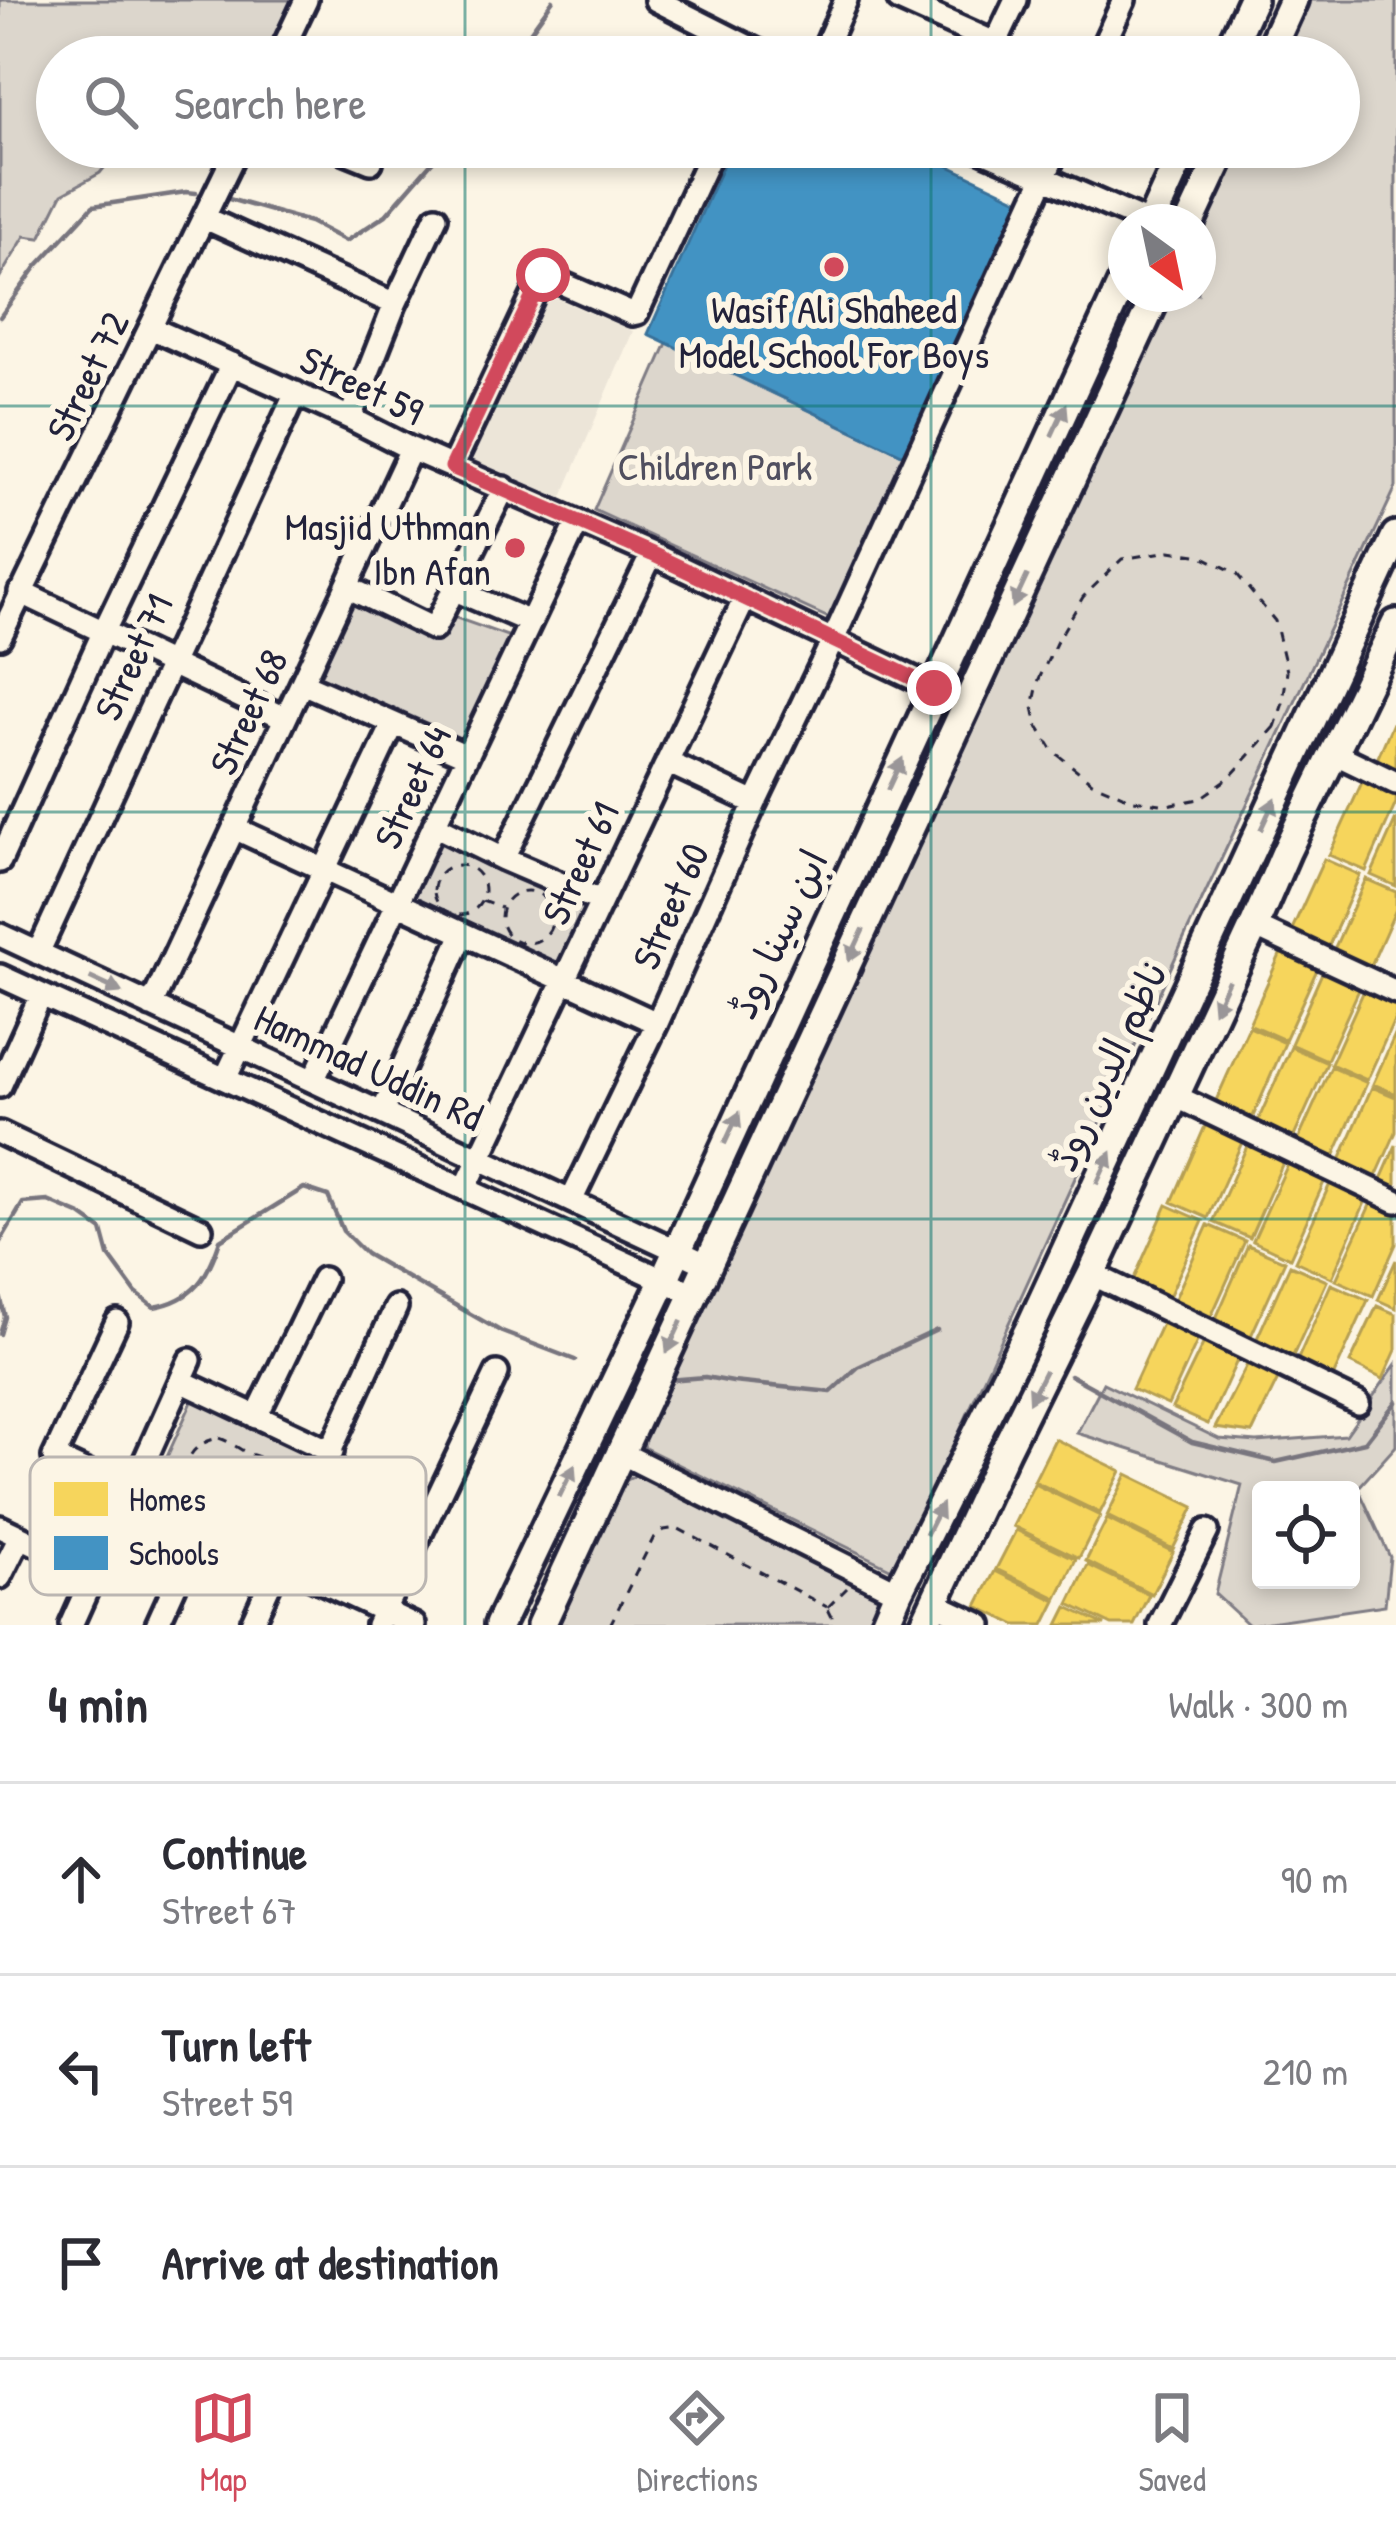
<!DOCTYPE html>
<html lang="en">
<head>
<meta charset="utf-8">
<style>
  body { margin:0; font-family:"Patrick Hand","Playpen Sans Arabic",sans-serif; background:#f2f2f3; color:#2b2b33 }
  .controls { position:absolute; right:36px; bottom:36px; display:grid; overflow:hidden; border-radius:12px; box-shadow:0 6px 18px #0003 }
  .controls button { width:108px; height:108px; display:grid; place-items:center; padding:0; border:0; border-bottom:3px solid #e1e1e2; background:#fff; color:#2b2b33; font:60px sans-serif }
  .compass { position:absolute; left:1108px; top:204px; width:108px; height:108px; border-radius:50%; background:#fff; box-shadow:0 6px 18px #0003; rotate:147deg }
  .stop { position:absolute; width:36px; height:36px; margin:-27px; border:9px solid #d1495b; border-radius:50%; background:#fff }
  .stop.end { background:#d1495b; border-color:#fff; box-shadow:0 3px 12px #0008 }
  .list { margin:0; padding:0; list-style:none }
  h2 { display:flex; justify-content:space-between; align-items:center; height:156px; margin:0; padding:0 48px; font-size:51px }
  h2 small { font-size:39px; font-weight:400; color:#7c7c81 }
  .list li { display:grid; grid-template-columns:78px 1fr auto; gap:36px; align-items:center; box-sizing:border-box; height:192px; padding:0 48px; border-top:3px solid #e1e1e2 }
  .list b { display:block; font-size:45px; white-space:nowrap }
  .list p { margin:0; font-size:39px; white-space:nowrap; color:#7c7c81 }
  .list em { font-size:39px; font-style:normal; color:#7c7c81 }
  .icon { flex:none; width:66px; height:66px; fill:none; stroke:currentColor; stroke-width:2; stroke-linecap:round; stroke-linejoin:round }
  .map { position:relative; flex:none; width:1396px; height:1625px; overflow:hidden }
  .search { position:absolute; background:#fff; box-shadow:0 6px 18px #0003; left:36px; right:36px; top:36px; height:132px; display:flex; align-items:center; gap:30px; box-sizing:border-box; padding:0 42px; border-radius:66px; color:#7c7c81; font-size:45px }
  .sheet { height:732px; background:#fff }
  nav { display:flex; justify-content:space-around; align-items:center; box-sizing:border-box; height:168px; border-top:3px solid #e1e1e2; background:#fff; font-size:33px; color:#7c7c81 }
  nav a { display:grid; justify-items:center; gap:6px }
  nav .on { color:#d1495b }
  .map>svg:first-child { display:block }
  .built { fill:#ece5d8 }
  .green { fill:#dcd6cc; stroke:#7f7c84; stroke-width:3; fill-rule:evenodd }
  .homes { fill:#f6d55c; stroke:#b69f52; stroke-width:3 }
  .schools { fill:#4393c3; stroke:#39719a; stroke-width:3 }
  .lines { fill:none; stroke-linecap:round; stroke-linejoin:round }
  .stream { stroke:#78757e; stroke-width:4.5 }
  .minor-casing { stroke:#22223b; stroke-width:30 }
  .major-casing { stroke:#22223b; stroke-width:36 }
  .path { stroke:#22223b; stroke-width:3; stroke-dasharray:9 9; stroke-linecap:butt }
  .minor { stroke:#fcf5e5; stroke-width:21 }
  .major { stroke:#fcf5e5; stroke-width:27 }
  .oneway { fill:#9a9698 }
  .route { stroke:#d1495b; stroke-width:15 }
  .grid { fill:none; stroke:#0f766e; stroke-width:3; stroke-opacity:0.55 }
  .poi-dot { fill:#d1495b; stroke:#fcf5e5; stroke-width:4.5 }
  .labels { text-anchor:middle; stroke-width:12; stroke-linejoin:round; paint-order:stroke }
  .poi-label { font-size:39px; fill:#22223b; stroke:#fcf5e5 }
  .street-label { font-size:39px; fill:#22223b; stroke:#fcf5e5 }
  .park-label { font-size:39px; fill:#504f5f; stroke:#fcf5e5 }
  .key { fill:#fcf5e5; stroke:#bbb6b2; stroke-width:3 }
  .key-label { font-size:33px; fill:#22223b }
</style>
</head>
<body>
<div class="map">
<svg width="1396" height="1625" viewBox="0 0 1396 1625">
  <rect width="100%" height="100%" fill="#fcf5e5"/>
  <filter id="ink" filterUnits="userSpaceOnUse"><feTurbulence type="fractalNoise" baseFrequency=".00833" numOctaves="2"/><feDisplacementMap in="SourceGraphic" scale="24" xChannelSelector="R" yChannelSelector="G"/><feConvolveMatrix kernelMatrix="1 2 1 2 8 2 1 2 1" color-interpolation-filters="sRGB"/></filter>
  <g filter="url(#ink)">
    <path class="built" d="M534,289L633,331L560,502L461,461Z"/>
    <path class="green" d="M0,0H291L264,57H57V147H121L100,173L62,194L40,238L25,236L0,277Z
      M1301,0H1396V487L1188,930L896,1571L645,1448L641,1432L1166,294H1198V224L1234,147H1339V57H1275Z
      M667,343L904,455L831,619L594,510Z
      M354,597L436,633L448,615L516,639L463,750L317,685Z
      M441,831L595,905L561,976L407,903Z
      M1396,1364V1446L1358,1488L1390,1557L1385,1605L1249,1625L1215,1594L1242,1485L1077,1433L1103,1383L1219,1439L1257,1442L1346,1435ZM1261,1490H1351V1580H1261Z
      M195,1395L322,1452L278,1547L152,1490Z
      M637,1475L874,1586L881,1595L872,1625H554L619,1484Z"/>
    <path class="homes" d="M1396,716V773L1375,764Z
      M1364,778L1396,792V803L1366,871L1329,855Z
      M1396,819V886L1371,875Z
      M1324,859L1360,875L1326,952L1289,936Z
      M1366,879L1396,892V909L1368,972L1331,956Z
      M1284,946L1320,963L1285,1040L1249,1024Z
      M1325,966L1362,983L1327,1060L1291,1044Z
      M1366,986L1396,1000V1016L1367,1080L1331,1064Z
      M1249,1027L1285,1043L1251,1121L1214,1105Z
      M1396,1032V1094L1373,1084Z
      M1291,1047L1327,1063L1292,1141L1256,1125Z
      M1331,1067L1367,1083L1332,1161L1296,1145Z
      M1372,1087L1396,1097V1132L1374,1181L1338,1165Z
      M1206,1124L1243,1140L1208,1218L1172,1202Z
      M1248,1144L1284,1160L1250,1238L1213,1222Z
      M1396,1145V1191L1379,1184Z
      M1288,1164L1325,1180L1290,1258L1253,1241Z
      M1330,1184L1366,1200L1332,1278L1295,1261Z
      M1371,1203L1396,1214V1244L1373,1296L1336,1280Z
      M1167,1205L1203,1221L1168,1299L1132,1283Z
      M1208,1225L1245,1241L1210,1319L1173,1303Z
      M1248,1245L1285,1261L1250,1338L1214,1323Z
      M1396,1260V1308L1378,1300Z
      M1290,1265L1327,1281L1292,1358L1255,1343Z
      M1331,1284L1368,1300L1333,1377L1297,1361Z
      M1377,1306L1396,1314V1350L1383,1379L1350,1363Z
      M1165,1317L1200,1335L1168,1405L1132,1389Z
      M1206,1338L1240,1354L1208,1424L1172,1408Z
      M1249,1361L1280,1375L1252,1433L1215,1428Z
      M1055,1439L1121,1471L1100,1513L1034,1481Z
      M1127,1474L1194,1507L1173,1549L1107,1516Z
      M1034,1484L1100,1516L1079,1558L1013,1526Z
      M1107,1519L1173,1552L1152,1594L1086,1561Z
      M1016,1530L1076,1559L1057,1598L996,1569Z
      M1088,1565L1149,1595L1134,1625H1112L1069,1604Z
      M995,1571L1056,1601L1044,1625H1016L977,1606Z
      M1067,1607L1105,1625H1058Z"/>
    <path class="schools" d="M731,147H909L1020,200L904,455L648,334Z"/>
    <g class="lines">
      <path class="stream" d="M512,57L553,0
        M229,199L310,222L346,241L386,215L445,147
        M0,317L37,266L93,206L186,192L196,193
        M0,1242L23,1203L48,1201L81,1215L102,1230L109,1256L136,1293L154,1307C194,1300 208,1277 220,1240L304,1188L328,1196L343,1231L366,1254L502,1332L575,1360
        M0,1295L5,1317L0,1334
        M1070,1375L1192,1442L1276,1462L1365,1442L1396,1402
        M668,1380L705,1377L733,1382L831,1392L858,1367L937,1330"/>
      <g class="minor-casing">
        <path id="minor" d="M656,0L757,51L774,57
          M899,0L995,43
          M279,57L306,0
          M821,57L846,0
          M989,57L1016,0
          M1098,57L1124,0
          M334,147L371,162
          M974,147L1146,222
          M205,218L395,304
          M151,328L350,418L411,449L652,554L934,688
          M350,418L395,304L436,217
          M452,467L543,275L632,314L637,313L714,147
          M347,587L434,629L504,488
          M453,589L530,622
          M20,592L285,718
          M0,637L238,147
          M302,683L467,756
          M1336,754L1396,783
          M667,762L755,803
          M434,825L503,859L601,901
          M234,828L657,1023
          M503,859L652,554
          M0,861L103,633L232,364
          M1254,926L1396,992
          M0,935L708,1265
          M38,953L296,393
          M0,976L694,1294
          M151,1006L411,449
          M225,1079L393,725
          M313,1081L577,524
          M0,1086L41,995
          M1175,1096L1396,1201
          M382,1113L463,934
          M0,1133L201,1229
          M465,1189L745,598
          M571,1201L657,1023L755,803L833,640L1058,147
          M1092,1274L1358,1403
          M117,1322L54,1457L414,1625
          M181,1381L332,1452
          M256,1417L323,1279
          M621,1453L898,1592
          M0,1527L96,1573
          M0,1577L20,1537
          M934,1603L981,1625
          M71,1625L190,1360
          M157,1625L202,1526
          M251,1625L396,1307
          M377,1625L497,1373
          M1160,1625L1207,1531"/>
      </g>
      <g class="major-casing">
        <path id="major" d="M1226,57L1252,0
          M1267,57L1293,0
          M1151,222L1185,147
          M1190,222L1225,147
          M499,1625L664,1280L1126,275
          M541,1625L1157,294
          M884,1625L898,1592L1031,1326L1396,536
          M924,1625L1005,1450L1092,1274L1254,926L1286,852L1396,624"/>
      </g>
      <path class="path" d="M1275,727L1230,777L1199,799L1167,805L1134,800L1092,782L1053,751L1037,725L1033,707L1039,679L1057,641L1083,597L1122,559L1170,551L1202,556L1236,573L1275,621L1287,671L1283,703L1275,727L1282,730
        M434 890a25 25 0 1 1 50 0a25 25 0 1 1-50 0Z
        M501 917a26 26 0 1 1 52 0a26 26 0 1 1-52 0Z
        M482,901L501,908
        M219,1438C232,1442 240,1451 253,1455C265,1460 278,1459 288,1468C315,1495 279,1538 247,1519C241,1516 238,1510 232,1507C223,1502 214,1503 205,1499C190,1492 182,1473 189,1458C195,1446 207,1440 219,1438Z
        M828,1607L847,1588
        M828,1609L832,1617L831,1625
        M610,1625L653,1539L664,1530L677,1528L827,1607"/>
      <use href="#minor" class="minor"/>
      <use href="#major" class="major"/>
    </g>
    <defs><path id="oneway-solid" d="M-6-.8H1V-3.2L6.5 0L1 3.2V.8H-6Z" transform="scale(3)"/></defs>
    <g class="oneway">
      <use href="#oneway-solid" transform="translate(1059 420) rotate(-65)"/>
      <use href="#oneway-solid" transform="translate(1020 591) rotate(115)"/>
      <use href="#oneway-solid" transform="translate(895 774) rotate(-65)"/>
      <use href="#oneway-solid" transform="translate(1268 814) rotate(-65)"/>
      <use href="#oneway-solid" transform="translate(856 945) rotate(115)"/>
      <use href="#oneway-solid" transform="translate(106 985) rotate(25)"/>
      <use href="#oneway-solid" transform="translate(1221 996) rotate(115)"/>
      <use href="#oneway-solid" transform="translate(732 1128) rotate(-65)"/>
      <use href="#oneway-solid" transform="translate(1104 1168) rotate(-65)"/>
      <use href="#oneway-solid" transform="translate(674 1337) rotate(115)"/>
      <use href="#oneway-solid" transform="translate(1037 1387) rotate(117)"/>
      <use href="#oneway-solid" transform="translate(567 1481) rotate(-64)"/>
      <use href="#oneway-solid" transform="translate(934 1519) rotate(-63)"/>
    </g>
  </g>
  <g class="lines" filter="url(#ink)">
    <path class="route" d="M543,275L452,467L652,554L934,688"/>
  </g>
  <path class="grid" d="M465,0V57M931,0V57M465,147V1625M931,147V1625M0,406H1396M0,812H1396M0,1219H1396"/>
  <g class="poi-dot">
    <circle cx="834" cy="267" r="12"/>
    <circle cx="515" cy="548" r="12"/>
  </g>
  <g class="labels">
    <g class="poi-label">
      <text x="834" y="323">Wasif Ali Shaheed<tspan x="834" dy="45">Model School For Boys</tspan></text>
      <text x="491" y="540" text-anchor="end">Masjid Uthman<tspan x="491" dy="45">Ibn Afan</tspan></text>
    </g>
    <g class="street-label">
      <text transform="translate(87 376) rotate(-64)" y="14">Street 72</text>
      <text transform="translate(362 385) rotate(26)" y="14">Street 59</text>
      <text transform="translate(133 657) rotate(-65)" y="14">Street 71</text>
      <text transform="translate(248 712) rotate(-65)" y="14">Street 68</text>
      <text transform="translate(412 787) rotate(-65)" y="14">Street 64</text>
      <text transform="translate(580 863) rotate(-65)" y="14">Street 61</text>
      <text transform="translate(670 906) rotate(-66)" y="14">Street 60</text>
      <text transform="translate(778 934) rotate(-65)" y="14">ابن سینا روڈ</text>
      <text transform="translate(1108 1066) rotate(-65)" y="14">ناظم الدین روڈ</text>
      <text transform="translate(369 1067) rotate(25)" y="14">Hammad Uddin Rd</text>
    </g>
    <g class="park-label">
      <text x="715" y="480">Children Park</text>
    </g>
  </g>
  <rect x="30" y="1457" width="396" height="138" rx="18" class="key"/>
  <rect x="54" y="1482" width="54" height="34" fill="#f6d55c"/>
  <rect x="54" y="1536" width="54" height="34" fill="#4393c3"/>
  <g class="key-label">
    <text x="129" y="1511">Homes</text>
    <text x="129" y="1565">Schools</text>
  </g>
</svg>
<div class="controls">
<button><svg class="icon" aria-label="locate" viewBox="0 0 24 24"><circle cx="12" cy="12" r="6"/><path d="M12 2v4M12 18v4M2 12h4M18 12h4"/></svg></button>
</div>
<svg class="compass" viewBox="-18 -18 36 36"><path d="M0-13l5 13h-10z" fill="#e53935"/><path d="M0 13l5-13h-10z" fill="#7c7c81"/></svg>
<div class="stop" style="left:543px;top:275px"></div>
<div class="stop end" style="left:934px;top:688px"></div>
<div class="search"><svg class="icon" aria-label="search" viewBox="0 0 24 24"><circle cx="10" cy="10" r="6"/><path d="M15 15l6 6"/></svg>Search here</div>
</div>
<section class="sheet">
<h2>4 min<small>Walk · 300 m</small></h2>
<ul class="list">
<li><svg class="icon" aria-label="ahead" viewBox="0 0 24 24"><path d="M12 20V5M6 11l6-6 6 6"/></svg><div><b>Continue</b><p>Street 67</p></div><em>90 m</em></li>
<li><svg class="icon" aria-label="left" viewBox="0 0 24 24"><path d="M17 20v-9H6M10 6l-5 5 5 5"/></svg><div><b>Turn left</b><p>Street 59</p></div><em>210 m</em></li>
<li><svg class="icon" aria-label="arrive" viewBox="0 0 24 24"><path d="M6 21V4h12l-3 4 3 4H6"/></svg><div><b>Arrive at destination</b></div></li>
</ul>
</section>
<nav>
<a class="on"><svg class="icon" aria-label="map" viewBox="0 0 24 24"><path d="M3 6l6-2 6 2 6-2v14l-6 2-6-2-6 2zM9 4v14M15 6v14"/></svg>Map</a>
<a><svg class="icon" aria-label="directions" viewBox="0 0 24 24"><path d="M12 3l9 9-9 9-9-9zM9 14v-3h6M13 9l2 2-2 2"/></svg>Directions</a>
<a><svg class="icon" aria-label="saved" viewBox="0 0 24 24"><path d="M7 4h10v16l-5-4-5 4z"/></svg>Saved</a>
</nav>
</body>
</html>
